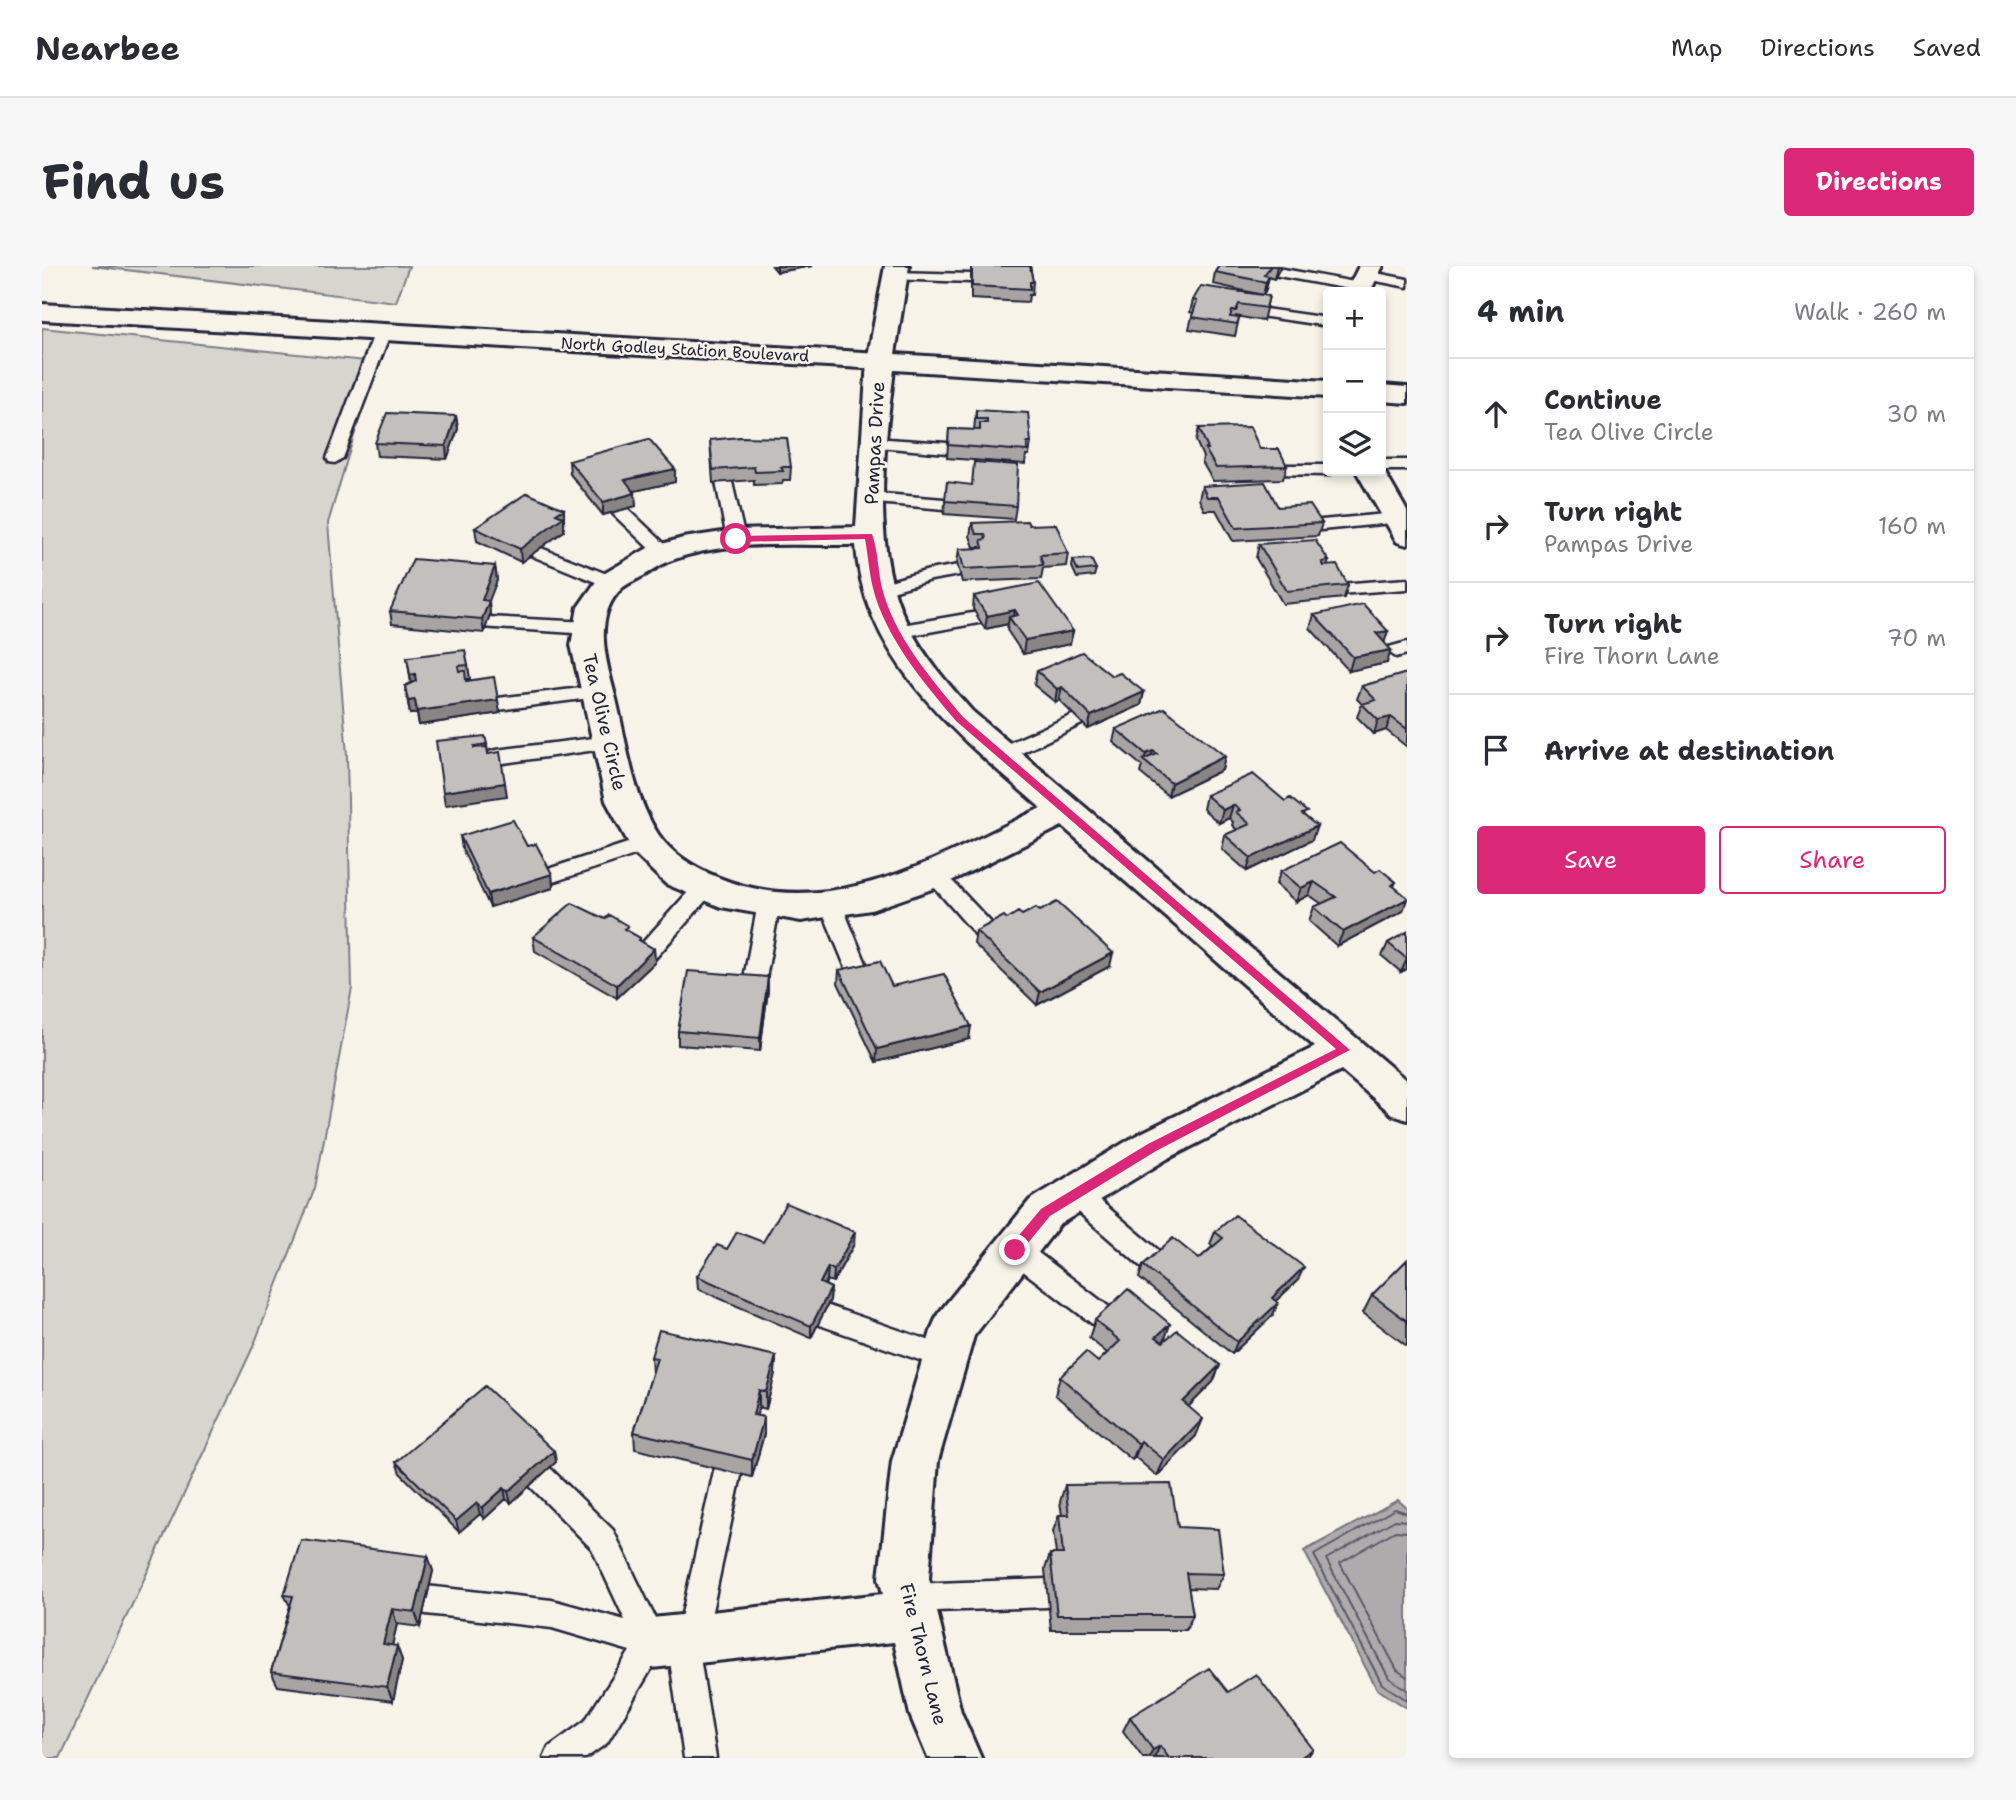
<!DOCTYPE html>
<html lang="en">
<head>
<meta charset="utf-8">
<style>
  body { margin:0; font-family:"Shantell Sans",sans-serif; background:#f7f7f7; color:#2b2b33 }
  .controls { position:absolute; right:21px; top:21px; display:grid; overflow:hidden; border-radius:7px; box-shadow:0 4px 10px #0003 }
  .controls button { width:63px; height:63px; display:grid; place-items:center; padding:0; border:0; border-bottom:2px solid #e1e1e2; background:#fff; color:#2b2b33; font:35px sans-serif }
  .stop { position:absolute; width:21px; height:21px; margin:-16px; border:5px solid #db2777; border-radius:50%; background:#fff }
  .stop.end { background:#db2777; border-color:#fff; box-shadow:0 2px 7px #0008 }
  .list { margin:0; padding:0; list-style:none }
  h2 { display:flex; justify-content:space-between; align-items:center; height:91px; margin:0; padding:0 28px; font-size:30px }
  h2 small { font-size:23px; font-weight:400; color:#7c7c81 }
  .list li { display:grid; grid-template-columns:46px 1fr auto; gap:21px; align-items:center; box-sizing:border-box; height:112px; padding:0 28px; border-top:2px solid #e1e1e2 }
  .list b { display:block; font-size:26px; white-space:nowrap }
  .list p { margin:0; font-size:23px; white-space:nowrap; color:#7c7c81 }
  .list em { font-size:23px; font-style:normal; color:#7c7c81 }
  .actions { display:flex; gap:14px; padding:21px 28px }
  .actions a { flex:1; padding:16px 0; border:2px solid #db2777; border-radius:7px; text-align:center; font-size:24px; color:#db2777 }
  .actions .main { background:#db2777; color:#fff }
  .icon { flex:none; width:38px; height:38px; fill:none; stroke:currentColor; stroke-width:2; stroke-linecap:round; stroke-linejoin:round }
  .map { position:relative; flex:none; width:1365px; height:1492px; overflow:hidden; border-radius:7px }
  header { display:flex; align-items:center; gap:42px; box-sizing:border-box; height:98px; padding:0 35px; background:#fff; border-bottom:2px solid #e1e1e2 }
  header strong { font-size:33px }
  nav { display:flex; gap:38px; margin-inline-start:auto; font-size:24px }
  .intro { display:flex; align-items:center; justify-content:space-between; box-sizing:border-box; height:168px; padding:0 42px }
  h1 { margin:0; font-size:49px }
  .button { padding:18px 32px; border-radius:7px; background:#db2777; color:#fff; font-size:24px; font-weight:700 }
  main { display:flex; gap:42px; padding:0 42px }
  aside { flex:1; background:#fff; border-radius:7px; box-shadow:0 4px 10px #0003 }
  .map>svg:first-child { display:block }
  .green { fill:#d8d5cf; stroke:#7d7c85; stroke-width:2 }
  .water { fill:#aeabad; stroke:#76747f; stroke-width:2 }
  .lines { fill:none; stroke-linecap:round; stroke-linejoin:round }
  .shore { stroke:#5a5969; stroke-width:2 }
  .service-casing { stroke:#22223b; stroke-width:5 }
  .minor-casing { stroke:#22223b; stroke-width:6 }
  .tertiary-casing { stroke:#22223b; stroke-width:6 }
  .service { fill:#f7f3e8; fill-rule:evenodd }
  .minor { fill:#f7f3e8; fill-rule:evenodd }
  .tertiary { fill:#f7f3e8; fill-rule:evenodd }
  .wall { fill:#a7a4a3; stroke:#22223b; stroke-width:2 }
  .shaded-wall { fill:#888684; stroke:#22223b; stroke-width:2 }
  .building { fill:#c2bfbd; stroke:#22223b; stroke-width:2 }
  .route { fill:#db2777 }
  .labels { text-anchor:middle; stroke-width:5; stroke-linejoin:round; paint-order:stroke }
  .far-street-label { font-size:16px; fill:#22223b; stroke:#f7f3e8 }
  .street-label { font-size:19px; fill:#22223b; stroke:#f7f3e8 }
</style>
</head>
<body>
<header>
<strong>Nearbee</strong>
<nav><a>Map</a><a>Directions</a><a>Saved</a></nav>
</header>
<div class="intro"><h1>Find us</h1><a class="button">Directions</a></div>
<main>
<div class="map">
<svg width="1365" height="1492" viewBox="0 0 1365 1492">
  <rect width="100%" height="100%" fill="#f7f3e8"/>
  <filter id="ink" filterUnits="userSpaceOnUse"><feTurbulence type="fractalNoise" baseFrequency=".0143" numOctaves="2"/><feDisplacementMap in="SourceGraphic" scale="14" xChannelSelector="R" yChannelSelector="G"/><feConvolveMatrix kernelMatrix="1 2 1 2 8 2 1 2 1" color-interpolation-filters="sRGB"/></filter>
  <g filter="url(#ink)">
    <path class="green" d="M50,0H367L354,36Z
      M0,62L334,96L286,257L305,489L310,722L273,922L211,1081L18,1492H0Z"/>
    <path class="water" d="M1356,1234L1365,1242V1442L1335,1423L1262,1285Z"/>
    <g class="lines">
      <path class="shore" d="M1365,1247L1353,1243L1272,1289L1340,1418L1365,1434
        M1365,1255L1353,1254L1284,1293L1347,1412L1365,1424
        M1365,1266L1353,1265L1298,1297L1355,1404L1365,1411"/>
      <g class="service-casing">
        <path id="service" d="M1236,2L1318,17L1325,21L1318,25L1231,9L1229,6L1231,3Z
          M1324,5L1365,13V21L1319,12L1317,9Z
          M853,6L929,8L936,12L929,16L848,13L846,10Z
          M1223,43L1286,52V60L1218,50L1216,47L1218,44Z
          M341,60L349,65L301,192L293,197L287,196L285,192L333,65Z
          M831,172L905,177L913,182L905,187L825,180L823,177L825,174Z
          M1339,194H1365V204H1339Z
          M1237,199H1286V205H1294L1286,209L1231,208L1229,204L1231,200Z
          M682,211L690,216L703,273L694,278L685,273L674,216Z
          M829,227L902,233L911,238L902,243L823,236L820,232L823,228Z
          M578,240L584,241L628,283L631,287L628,291H616L572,249L569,245L572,241Z
          M1354,247L1363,252L1360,256L1269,265L1260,260L1269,255Z
          M494,280L575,312L578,316L575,320H563L488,289L485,285Z
          M917,299L923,300L926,304L923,308L889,314L836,329L827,324L830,320L887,304Z
          M1365,313V323L1297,328L1288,323L1297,318Z
          M936,346L942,348L945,352L942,356L854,372L845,366L854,360Z
          M445,351L548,356L557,362L548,368L438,361L436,357Z
          M1365,376V388L1354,391L1345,385L1347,381Z
          M556,420L563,422L566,426L563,430L456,444L449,442L446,438L449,434L456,432Z
          M1035,447L1042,449L1045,453L1042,457L965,494H951L948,489L951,484Z
          M568,470L575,471L578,476L575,481L454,498L447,496L444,491L447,486L454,484Z
          M604,571L611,573L614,578L611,583L505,618L497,616L494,611L497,606Z
          M892,601L899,603L956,664L959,670L956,676L948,678L940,676L885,613L881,608L885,603Z
          M664,612L672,615L675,620L672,625L610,696L602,698L594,696L591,690L594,684L656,615Z
          M727,629L735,632L738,637L722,723L719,729L711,731L703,729L700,723L716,637L719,632Z
          M788,629L796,632L799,637L830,712L827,718L819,720L811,718L808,712L777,637L780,632Z
          M1033,918L1042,921L1122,989L1126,997L1122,1005L1113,1008L1104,1005L1024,935L1021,928L1024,921Z
          M973,973L982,976L1075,1047L1079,1055L1075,1063L1066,1066L1057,1063L964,992L960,984L964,976Z
          M781,1038L912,1083L916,1091L912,1099L903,1103L772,1057L768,1049L772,1041Z
          M686,1192L696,1196L700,1205L664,1373L657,1385L674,1492H642L625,1374L629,1364L637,1361L672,1205L676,1196Z
          M498,1198L508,1202L571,1264L625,1377L565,1477L544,1492H502L507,1481L543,1455L588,1385L510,1362L384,1348L374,1344L369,1334L374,1324L384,1320L510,1334L583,1354L550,1283L488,1220L484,1211L488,1202Z
          M1005,1313L1015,1317L1020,1327L1015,1337L1005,1341L867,1346L857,1342L852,1332L857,1322L867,1318Z"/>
      </g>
      <g class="minor-casing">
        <path id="minor" d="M843,0H867L853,88L1286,115V131L852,104C842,182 828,286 866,359C882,391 906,418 930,445L1365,815V854L1351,849L1299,804L1125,893L1018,958L932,1070L896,1195L887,1312L919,1446L939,1492H886L868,1449L852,1376L610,1402L592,1395L585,1377L592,1359L610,1352L841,1328L837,1312L850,1195L890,1062L896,1048L988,934L1095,869L1273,781L1020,560L899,620L829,644L759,655L679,641L624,618L592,587L564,535L529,379L536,341L558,310L606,282L641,272L694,264L814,261L825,95ZM814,279C821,395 919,472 999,542C897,591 790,658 675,611C653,602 630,589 616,568C590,528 585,478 574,433C565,399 549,351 580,322C586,317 596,313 603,309C611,304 621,297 630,294C687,273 755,280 814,279Z
          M1317,0H1341L1328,26H1304Z
          M1339,119L1365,121V137L1339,135Z
          M1339,200L1365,245V279L1355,276L1314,205H1339Z"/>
      </g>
      <g class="tertiary-casing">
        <path id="tertiary" d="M0,38L838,87L847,89L851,95L847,101L838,103L0,54Z"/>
      </g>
      <use href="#service" class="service"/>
      <use href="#minor" class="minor"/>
      <use href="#tertiary" class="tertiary"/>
    </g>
    <path class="wall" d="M730,0H770L735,6Z
      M929,0H988L991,16L990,29H987L986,36L929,33Z
      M1177,0H1239L1232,13L1227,11L1224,23L1221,29L1171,18L1173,6Z
      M1227,30L1221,55L1194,50L1193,52H1197L1193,70L1147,63L1151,47L1148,46L1151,34Z
      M934,144L989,176L987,189H984L983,198L905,192L907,163L932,164Z
      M414,150L416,163L405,193L335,190L333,177Z
      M1157,162L1218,183L1245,200L1241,213L1171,215L1160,196L1161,191L1154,175Z
      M668,174L749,201L748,214H741L740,218L712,219V214L671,217Z
      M527,195L633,203V216L592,225L594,240L561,249L528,208Z
      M905,216L974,240L972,253L902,248Z
      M1160,220L1236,241L1280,257L1276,270L1191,275L1174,244H1162L1157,233Z
      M523,256L521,257L522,265L479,296L435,275L433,262Z
      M930,257L987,259L1026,287L1024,300L1001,302L999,313L920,316L915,297L917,283H938V281H932L928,270Z
      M1217,278L1287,295L1285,300L1306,319L1302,332L1241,338L1214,292Z
      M1031,294L1054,303L1052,310L1035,312L1030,301Z
      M453,300L455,314L446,335L448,348L442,367L350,358L348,345Z
      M932,330L1031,365L1028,378L981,388L965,364L966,358L943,363L931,343Z
      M1272,349L1342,376L1345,397L1307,405L1268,362Z
      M365,391L426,399L428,413H424V415L458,447L377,459L375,447L368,448L363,420L369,417Z
      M995,405L1070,410L1102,426L1099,439L1046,463L1017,434L1013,436L992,419Z
      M1365,407V481L1344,464L1332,468L1315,451L1320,438L1315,433L1320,420Z
      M1074,463L1183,490L1180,504L1126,530L1098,507L1100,500L1071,476Z
      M1164,529L1243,535L1263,550L1270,574L1205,605L1180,583L1183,569L1195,564L1190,559L1191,556L1187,552L1177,557L1161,543Z
      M418,570L485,580L510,608L511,622L448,641L420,583Z
      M1239,605L1333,606L1354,616L1352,620L1361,645L1295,680L1267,655L1272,641L1280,638L1267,629L1254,636L1234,618Z
      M965,653L1068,700L995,739L932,678L934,665Z
      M586,665L598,672V675L612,683L613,696L575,732L493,685L491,671Z
      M1365,666V703L1359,706L1340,690L1346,677Z
      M797,704L850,720L927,773L834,796L796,717Z
      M726,711V724L718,785L636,779V765Z
      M1173,966L1256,1014L1234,1035L1231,1049L1190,1088L1097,1012L1101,999L1157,993L1171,980L1168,978Z
      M721,976L812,978L791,1016L785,1014L783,1019L789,1022L788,1034L769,1072L656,1023L655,1010L685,983Z
      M1365,994V1080L1321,1047L1330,1029Z
      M1053,1054L1128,1058L1122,1075L1178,1099L1171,1116L1146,1141L1154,1170L1115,1210L1093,1191L1090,1194L1013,1129L1018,1111L1056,1096L1065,1087L1047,1072Z
      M734,1090L733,1107L724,1143L717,1141L714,1150L722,1151V1168L710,1211L593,1183L592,1166L610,1108L609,1091Z
      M512,1185L514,1196L469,1237L464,1233L442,1253L438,1248L417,1266L358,1207L354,1196Z
      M1023,1219L1136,1261L1182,1308L1174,1323L1146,1322L1151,1349L1144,1364H1009L1003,1303L1008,1288H1014L1011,1265L1017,1249H1020L1018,1236Z
      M386,1290L391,1305L378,1361L355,1358L350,1379L360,1394L351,1435L236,1420L229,1406L248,1340L242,1329Z
      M1186,1426L1265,1492H1101L1081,1465L1088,1451Z"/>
    <path class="shaded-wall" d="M735,0H770L735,6Z
      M1235,0H1239L1232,13Z
      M1227,10L1224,23L1221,29L1224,16Z
      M414,150L416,163L405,193L404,180Z
      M633,203V216L584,227L583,214Z
      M593,227L594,240L561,249V236Z
      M522,243V265L479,296L478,283L514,248Z
      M453,300L455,314L442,348L440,334Z
      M447,335L448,348L442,367L440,353Z
      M973,344L971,357L967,351L966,358L943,363L945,350Z
      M1031,365L1028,378L981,388L983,374Z
      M1346,365L1342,378L1334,367Z
      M1349,384L1345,397L1307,405L1311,391Z
      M373,408L375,421L370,422L368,409Z
      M1020,421L1017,434L1013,436L1015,423Z
      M1102,426L1099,439L1046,463L1049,450Z
      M373,434L375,447L368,448L366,435Z
      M456,434L458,447L377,459L375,445Z
      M1349,451L1344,464L1332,468L1336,454Z
      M445,478L446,492L434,493L432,480Z
      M1111,485L1107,498L1102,495L1104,488Z
      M1183,490L1180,504L1126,530L1129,517Z
      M463,517L465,530L403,539L401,526Z
      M1191,539L1187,552L1177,557L1181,544Z
      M1275,560L1270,574L1205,605L1209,592Z
      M510,608L511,622L448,641L446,628Z
      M1272,616L1267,629L1254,636L1259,622Z
      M1365,633L1361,645L1295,680L1301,666Z
      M612,683L613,696L575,732V719Z
      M1071,687L1068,700L995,739L998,726Z
      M1365,693V703L1359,706Z
      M726,711V724L718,785V772Z
      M929,760L927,773L834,796L835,783Z
      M813,966L812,978L791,1016L792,1004Z
      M786,1001L785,1014L777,1029L778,1017Z
      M1262,1001L1256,1014L1224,1044L1230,1032Z
      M789,1022L788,1034L769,1072V1060Z
      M1236,1037L1231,1049L1190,1088L1195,1076Z
      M1128,1058L1122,1075L1108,1088L1114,1071Z
      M734,1090L733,1107L724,1143V1126Z
      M1178,1099L1171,1116L1134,1153L1141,1136Z
      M717,1124V1141L710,1166L711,1149Z
      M722,1151V1168L710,1211V1194Z
      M1161,1153L1154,1170L1115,1210L1122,1194Z
      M1099,1175L1093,1191L1090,1194L1097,1178Z
      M512,1185L514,1196L469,1237L466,1226Z
      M462,1222L464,1233L442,1253L440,1242Z
      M435,1237L438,1248L417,1266L414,1255Z
      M386,1290L391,1305L378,1361L373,1346Z
      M350,1343L355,1358L347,1393L341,1378Z
      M355,1380L360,1394L351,1435L345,1421Z
      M1118,1480L1112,1492H1107L1111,1484Z
      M1271,1483L1265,1492H1258Z"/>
    <path class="building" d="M930,0H988L991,16H988V23L930,20Z
      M1177,0H1227L1228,1L1222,9L1227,10L1224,16L1173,6Z
      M1159,20L1227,30L1224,42L1197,38L1194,45H1190L1188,51L1197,52L1195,58L1150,51L1155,35L1151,34Z
      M934,144L986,147L989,176H985V185L906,179L907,163L938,164V157H945V153H934Z
      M345,147L414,150L404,180L333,177Z
      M1208,161L1218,183H1237L1245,200L1174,202L1163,183H1166L1157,162Z
      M698,171L745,172L749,201H739L741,205L713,206L712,201L671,204L668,174Z
      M607,173L633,203L583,214L593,227L561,236L527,195Z
      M932,196L976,199L974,240L903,235L905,216L930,219Z
      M1223,216L1236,241L1268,239L1280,257L1194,262L1177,231H1165L1160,220Z
      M485,227L522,243L514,248L521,251L478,283L433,262Z
      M985,255L987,259L1014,258L1026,287L998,289L1001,299L922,303L917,283L941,282L939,274L944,273L943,268H934L930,257Z
      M1273,274L1287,295L1280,296L1282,300L1295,299L1306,319L1245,325L1217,278Z
      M371,293L453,300L440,334L447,335L440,353L348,345Z
      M1049,293L1054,303L1036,305L1031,294Z
      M997,317L1031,365L983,374L967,351L976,349L973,344L945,350L932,330Z
      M1321,338L1346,365L1334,367L1349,384L1311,391L1272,349Z
      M423,384L426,399L416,400L417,405H423L424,415L452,411L456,434L375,445L373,434L366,435L363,420L374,415L373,408L368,409L365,391Z
      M1040,386L1070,410L1078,407L1102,426L1049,450L1020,421L1015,423L995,405Z
      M1365,407V463L1349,451L1336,454L1320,438L1334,434L1320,420Z
      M1122,442L1183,490L1129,517L1101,494L1115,488L1111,485L1104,488L1074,463Z
      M443,470L445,478L432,480V482L445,481L446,488L458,486L463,517L401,526L394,475Z
      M1211,508L1243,535L1248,532L1265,546L1260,548L1275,560L1209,592L1183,569L1208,558L1194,546L1198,544L1191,539L1181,544L1164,529Z
      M471,554L485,580L494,578L510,608L446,628L418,570Z
      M1298,577L1333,606L1338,603L1354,616L1350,619L1365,631V633L1301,666L1272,641L1294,631L1272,616L1259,622L1239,605Z
      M1015,636L1071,687L998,726L934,665L962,650L965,653L976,646L980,649L994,642L998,645Z
      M530,637L563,653L567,649L586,660L582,663L598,672L597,674L612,683L575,719L491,671Z
      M1365,666V693L1346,677Z
      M838,695L850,720L902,708L929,760L835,783L797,704Z
      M646,705L726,711L718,772L636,765Z
      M744,937L813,966L792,1004L786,1001L778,1017L789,1022L769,1060L655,1010L675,979L685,983L695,966L721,976Z
      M1193,949L1262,1001L1230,1032L1236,1037L1195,1076L1101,999L1131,972L1157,993L1181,972L1173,966Z
      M1365,994V1055L1330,1029Z
      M1086,1023L1128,1058L1114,1071L1121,1076L1135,1064L1178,1099L1141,1136L1161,1153L1122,1194L1099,1175L1097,1178L1018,1111L1044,1086L1056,1096L1078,1075L1053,1054Z
      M617,1064L734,1090L724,1126L717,1124L711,1149L722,1151L710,1194L592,1166L615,1092L609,1091Z
      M443,1120L512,1185L466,1226L462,1222L440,1242L435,1237L414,1255L354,1196Z
      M1129,1218L1136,1261L1176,1263L1182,1308L1144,1307L1151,1349H1015L1008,1288H1021L1017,1249H1027L1023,1219Z
      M259,1274L386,1290L373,1346L350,1343L341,1378L355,1380L345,1421L229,1406L251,1330L242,1329Z
      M1167,1402L1186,1426L1214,1408L1271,1483L1258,1492H1127L1118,1480L1111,1484L1088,1451Z"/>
  </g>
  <path class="route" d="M830,268C836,285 836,305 840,322C852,370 890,414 921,451L1308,784L1114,885L1008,950L977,988L973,990L966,984L968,980L999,943L1106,878L1294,783L914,455C882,417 843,371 831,322C827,306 826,289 823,273L694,276L690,273L694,270Z"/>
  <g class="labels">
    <g class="far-street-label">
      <text transform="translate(643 83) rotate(3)" y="6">North Godley Station Boulevard</text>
    </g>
    <g class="street-label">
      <text transform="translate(832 177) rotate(-87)" y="7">Pampas Drive</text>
      <text transform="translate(563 456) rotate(77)" y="7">Tea Olive Circle</text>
      <text transform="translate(882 1388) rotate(76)" y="7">Fire Thorn Lane</text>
    </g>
  </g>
</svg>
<div class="controls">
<button>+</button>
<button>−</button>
<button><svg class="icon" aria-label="layers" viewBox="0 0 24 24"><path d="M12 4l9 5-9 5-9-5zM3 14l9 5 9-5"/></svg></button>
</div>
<div class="stop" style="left:694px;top:273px"></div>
<div class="stop end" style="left:973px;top:984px"></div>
</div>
<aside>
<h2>4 min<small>Walk · 260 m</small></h2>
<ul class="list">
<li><svg class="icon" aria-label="ahead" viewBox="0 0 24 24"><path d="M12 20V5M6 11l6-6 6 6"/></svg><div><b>Continue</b><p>Tea Olive Circle</p></div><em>30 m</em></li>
<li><svg class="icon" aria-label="right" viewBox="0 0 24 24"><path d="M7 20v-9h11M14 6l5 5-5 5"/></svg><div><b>Turn right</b><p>Pampas Drive</p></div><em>160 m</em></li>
<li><svg class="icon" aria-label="right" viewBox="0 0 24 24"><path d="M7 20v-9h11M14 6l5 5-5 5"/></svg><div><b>Turn right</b><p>Fire Thorn Lane</p></div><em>70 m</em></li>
<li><svg class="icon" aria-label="arrive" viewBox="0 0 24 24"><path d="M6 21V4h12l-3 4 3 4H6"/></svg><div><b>Arrive at destination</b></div></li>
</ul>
<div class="actions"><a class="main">Save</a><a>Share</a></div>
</aside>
</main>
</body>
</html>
